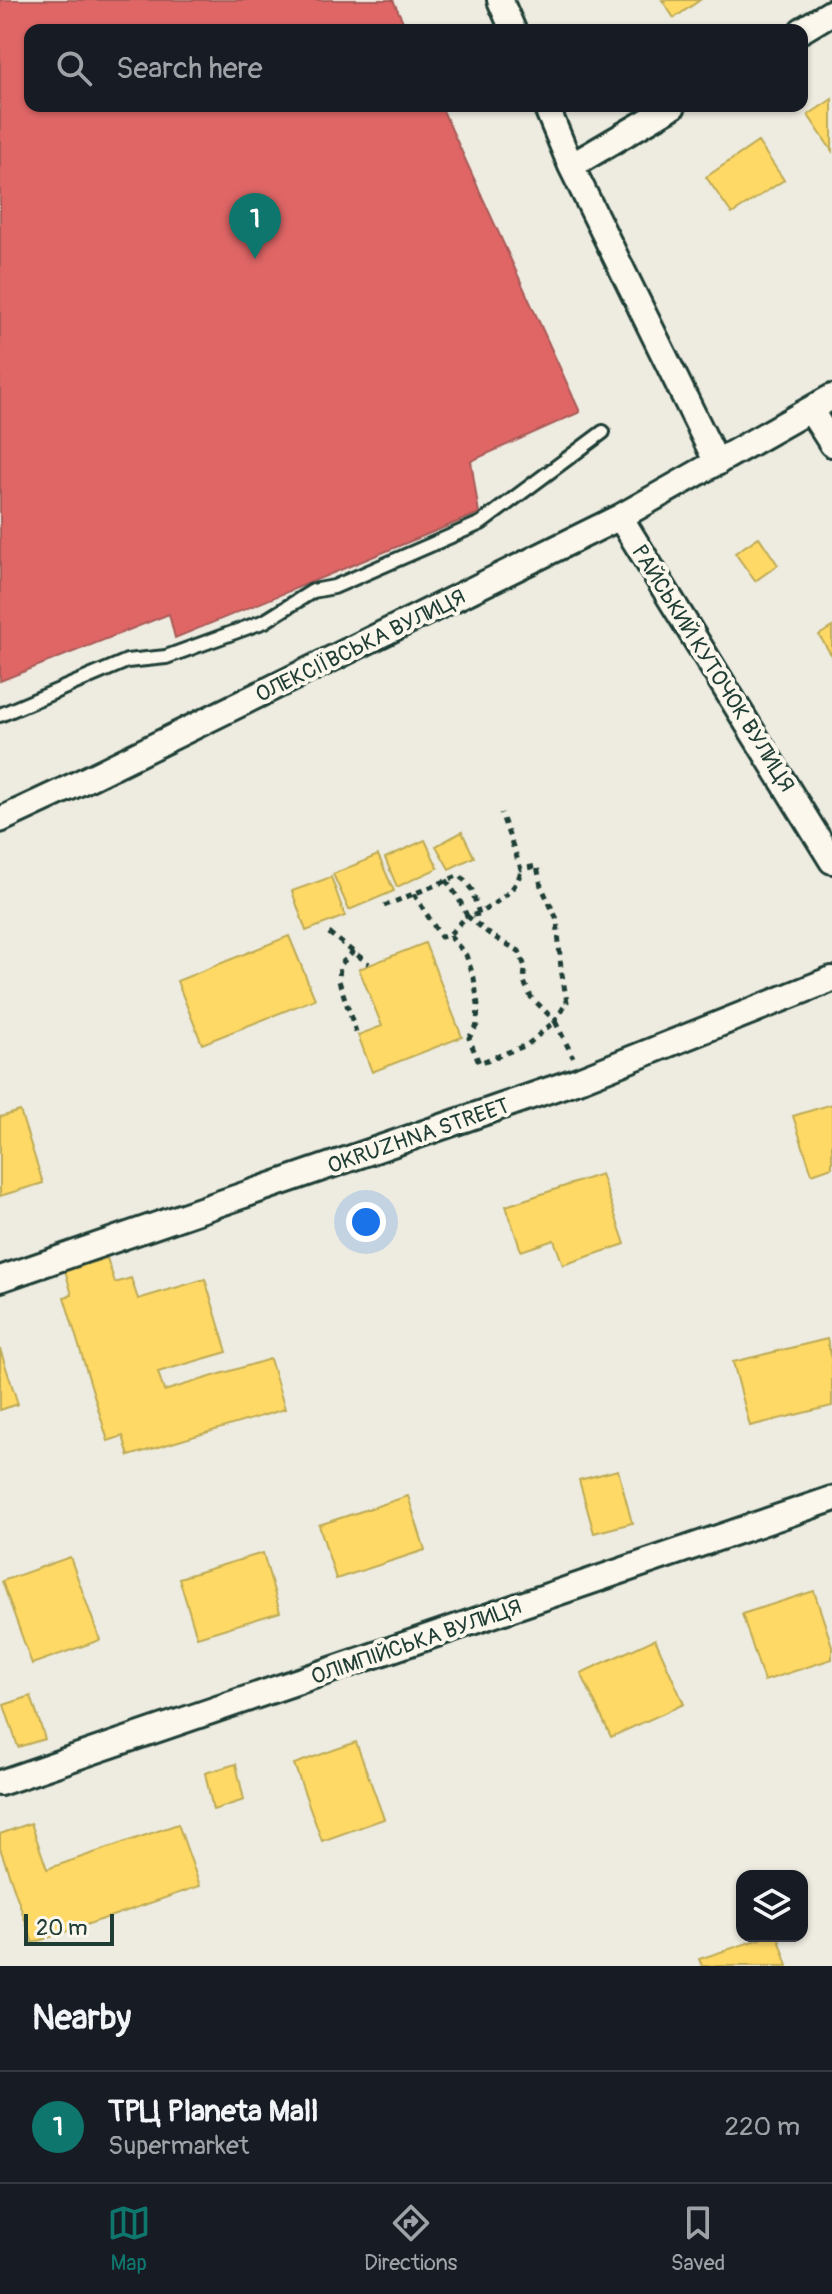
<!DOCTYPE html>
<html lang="en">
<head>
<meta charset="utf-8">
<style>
  body { margin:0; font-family:Pangolin,sans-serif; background:#20242c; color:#f1f3f6 }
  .controls { position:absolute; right:24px; bottom:24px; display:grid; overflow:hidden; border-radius:16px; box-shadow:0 2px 6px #0004 }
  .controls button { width:72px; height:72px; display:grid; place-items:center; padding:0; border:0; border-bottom:2px solid #363941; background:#171b24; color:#f1f3f6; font:40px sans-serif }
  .scale { position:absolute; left:24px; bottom:20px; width:90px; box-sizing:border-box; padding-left:8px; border:4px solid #1f3d34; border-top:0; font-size:22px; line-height:28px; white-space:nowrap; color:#1f3d34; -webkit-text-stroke:6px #fbf7ec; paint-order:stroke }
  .you { position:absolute; left:366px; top:1222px; width:28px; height:28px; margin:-20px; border:6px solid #fff; border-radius:50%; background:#1a73e8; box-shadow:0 0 0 12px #1a73e833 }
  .badge { display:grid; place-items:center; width:52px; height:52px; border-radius:50%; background:#0f766e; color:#fff; font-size:26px; font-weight:700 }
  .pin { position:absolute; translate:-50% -66px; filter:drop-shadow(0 2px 4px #0008) }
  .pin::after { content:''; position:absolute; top:42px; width:28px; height:24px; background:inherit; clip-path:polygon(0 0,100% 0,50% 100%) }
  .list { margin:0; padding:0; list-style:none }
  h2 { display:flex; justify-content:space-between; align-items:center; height:104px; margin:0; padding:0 32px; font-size:34px }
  h2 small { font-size:26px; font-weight:400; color:#9ea1a6 }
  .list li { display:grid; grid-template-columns:52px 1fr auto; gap:24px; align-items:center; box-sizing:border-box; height:112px; padding:0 32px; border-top:2px solid #363941 }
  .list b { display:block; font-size:30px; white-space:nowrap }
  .list p { margin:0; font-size:26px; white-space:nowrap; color:#9ea1a6 }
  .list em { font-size:26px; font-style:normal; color:#9ea1a6 }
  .icon { flex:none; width:44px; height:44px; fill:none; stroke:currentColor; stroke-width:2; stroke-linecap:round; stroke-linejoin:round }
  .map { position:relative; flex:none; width:832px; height:1966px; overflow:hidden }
  .search { position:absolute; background:#171b24; box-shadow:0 2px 6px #0004; left:24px; right:24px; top:24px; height:88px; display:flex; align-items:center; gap:20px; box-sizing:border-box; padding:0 28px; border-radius:16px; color:#9ea1a6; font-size:30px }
  .sheet { height:216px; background:#171b24 }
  nav { display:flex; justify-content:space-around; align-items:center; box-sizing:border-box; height:112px; border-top:2px solid #363941; background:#171b24; font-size:22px; color:#9ea1a6 }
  nav a { display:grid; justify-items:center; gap:4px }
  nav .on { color:#0f766e }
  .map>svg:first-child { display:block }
  .homes { fill:#ffd966; stroke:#bcaa57; stroke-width:2 }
  .shops { fill:#e06666; stroke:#a65a57; stroke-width:2 }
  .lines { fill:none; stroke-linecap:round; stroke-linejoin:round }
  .service-casing { stroke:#1f3d34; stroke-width:18 }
  .minor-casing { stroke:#1f3d34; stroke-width:30 }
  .path { stroke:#1f3d34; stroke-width:5; stroke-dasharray:6 6; stroke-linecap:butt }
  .service { stroke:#fbf7ec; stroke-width:12 }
  .minor { stroke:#fbf7ec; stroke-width:24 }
  .labels { text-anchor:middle; stroke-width:8; stroke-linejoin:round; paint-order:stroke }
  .street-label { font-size:22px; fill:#1f3d34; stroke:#fbf7ec }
</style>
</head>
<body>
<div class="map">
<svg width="832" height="1966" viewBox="0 0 832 1966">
  <rect width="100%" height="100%" fill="#eeece1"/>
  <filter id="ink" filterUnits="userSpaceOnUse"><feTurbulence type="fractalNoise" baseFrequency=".0125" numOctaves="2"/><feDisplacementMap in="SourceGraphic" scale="16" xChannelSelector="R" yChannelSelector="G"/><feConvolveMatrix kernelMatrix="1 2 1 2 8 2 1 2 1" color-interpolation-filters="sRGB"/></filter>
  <g filter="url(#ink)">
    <path class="homes" d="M662,0H700L674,18Z
      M832,99V151L808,115Z
      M758,142L784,180L732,214L706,177Z
      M759,537L778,565L755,581L735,553Z
      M832,627V656L819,635Z
      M462,832L474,857L449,869L436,846Z
      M425,840L438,868L397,887L385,858Z
      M378,855L394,891L349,910L333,874Z
      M331,877L345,916L306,931L292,891Z
      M289,936L315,999L202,1044L177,981Z
      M425,943L462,1037L372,1072L358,1035L382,1026L359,969Z
      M832,1104V1167L812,1174L793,1116Z
      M20,1111L43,1183L0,1196V1117Z
      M601,1174L625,1244L563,1265L554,1240L521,1251L506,1206Z
      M107,1258L115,1283L131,1278L138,1299L205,1279L227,1352L158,1372L164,1391L270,1359L285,1409L129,1456L123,1436L108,1441L64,1297L72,1295L65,1270Z
      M827,1339L832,1359V1406L750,1426L733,1362Z
      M0,1349L18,1404L0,1410Z
      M618,1470L632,1523L594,1533L579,1480Z
      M408,1496L425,1550L336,1579L319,1525Z
      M263,1553L280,1612L197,1637L179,1578Z
      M70,1557L100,1640L32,1664L2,1581Z
      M814,1591L832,1646V1659L764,1681L742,1614Z
      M655,1639L684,1704L611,1737L581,1673Z
      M31,1696L45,1739L18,1747L4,1705Z
      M356,1742L384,1819L322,1841L294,1764Z
      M236,1764L244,1800L213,1810L205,1773Z
      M31,1823L47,1869L178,1824L200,1886L33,1943L0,1848V1834Z
      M769,1936H778L788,1966H702L699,1959Z"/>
    <path class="shops" d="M0,0H393L407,30H30V106H441L580,412L471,461L479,513L175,638L169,614L0,681Z"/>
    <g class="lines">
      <g class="service-casing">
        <path id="service" d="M0,715L127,661L166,657L265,621L313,591L334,587L481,523L603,432"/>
      </g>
      <g class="minor-casing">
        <path id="minor" d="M500,0L513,30
          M802,30L832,12
          M546,106L571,166L717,463
          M571,166L673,106
          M811,411L832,444
          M620,517L832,861
          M0,820L75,785L620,517L832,397
          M0,1279L581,1079L832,979
          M0,1783L832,1499"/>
      </g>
      <path class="path" d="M446,880L459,899L467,916L449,935
        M414,894L441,937L449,935L466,955L474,978L478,1005L477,1025L469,1038L479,1063L527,1045L555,1021L573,1057
        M384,906L460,875L472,890L479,914C497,901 518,891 521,869
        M479,914L467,916L492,936L519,951L525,967L524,982L531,997L555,1021L567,1002L561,969L557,919L541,886L537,866L521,869L501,813
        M329,933L369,964
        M354,951L340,965L339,981L356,1032"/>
      <use href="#service" class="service"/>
      <use href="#minor" class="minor"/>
    </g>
  </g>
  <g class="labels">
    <g class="street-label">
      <text transform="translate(360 645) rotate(-26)" y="8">ОЛЕКСІЇВСЬКА ВУЛИЦЯ</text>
      <text transform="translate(714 668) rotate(58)" y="8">РАЙСЬКИЙ КУТОЧОК ВУЛИЦЯ</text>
      <text transform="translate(418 1135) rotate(-19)" y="8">OKRUZHNA STREET</text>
      <text transform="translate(416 1641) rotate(-19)" y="8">ОЛІМПІЙСЬКА ВУЛИЦЯ</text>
    </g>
  </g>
</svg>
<div class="controls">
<button><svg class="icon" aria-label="layers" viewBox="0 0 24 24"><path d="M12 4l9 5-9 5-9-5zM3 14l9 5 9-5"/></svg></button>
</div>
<div class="scale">20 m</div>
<div class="you"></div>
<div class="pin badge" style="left:255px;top:259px">1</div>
<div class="search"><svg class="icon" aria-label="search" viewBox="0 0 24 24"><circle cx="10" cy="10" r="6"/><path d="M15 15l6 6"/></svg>Search here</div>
</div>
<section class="sheet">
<h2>Nearby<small></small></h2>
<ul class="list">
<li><span class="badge">1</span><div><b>ТРЦ Planeta Mall</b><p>Supermarket</p></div><em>220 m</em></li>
</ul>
</section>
<nav>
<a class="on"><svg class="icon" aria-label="map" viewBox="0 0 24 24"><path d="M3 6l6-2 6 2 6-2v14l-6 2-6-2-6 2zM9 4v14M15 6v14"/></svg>Map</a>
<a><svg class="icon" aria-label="directions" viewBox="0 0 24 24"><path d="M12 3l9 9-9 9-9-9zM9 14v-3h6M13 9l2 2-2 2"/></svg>Directions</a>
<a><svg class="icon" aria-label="saved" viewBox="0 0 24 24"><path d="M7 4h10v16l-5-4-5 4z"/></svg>Saved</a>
</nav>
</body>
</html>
